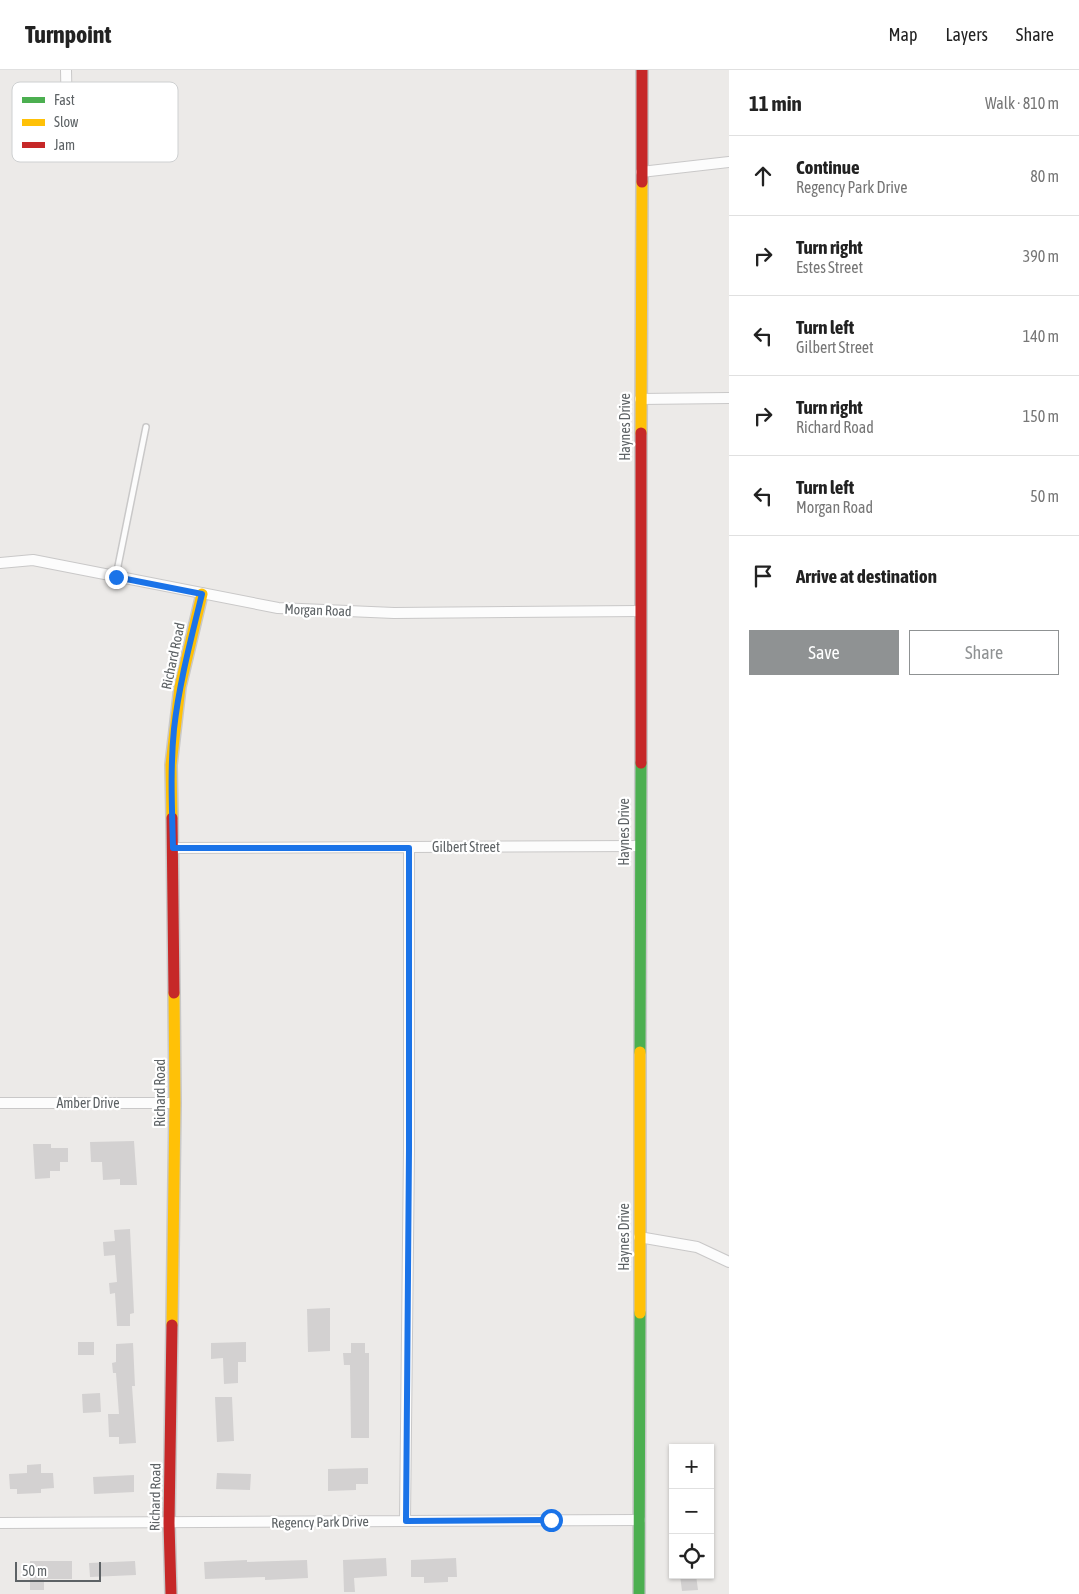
<!DOCTYPE html>
<html lang="en">
<head>
<meta charset="utf-8">
<style>
  body { margin:0; font-family:"Asap Condensed",sans-serif; background:#f6f6f6; color:#222 }
  .controls { position:absolute; right:15px; bottom:15px; display:grid; overflow:hidden; border-radius:0px; box-shadow:0 1px 4px #0004 }
  .controls button { width:45px; height:45px; display:grid; place-items:center; padding:0; border:0; border-bottom:1px solid #e0e0e0; background:#fff; color:#222; font:25px sans-serif }
  .scale { position:absolute; left:15px; bottom:12px; width:86px; box-sizing:border-box; padding-left:5px; border:2px solid #5d6265; border-top:0; font-size:14px; line-height:18px; white-space:nowrap; color:#5d6265; -webkit-text-stroke:4px #fff; paint-order:stroke }
  .stop { position:absolute; width:15px; height:15px; margin:-11px; border:4px solid #1a73e8; border-radius:50%; background:#fff }
  .stop.end { background:#1a73e8; border-color:#fff; box-shadow:0 1px 5px #0008 }
  .list { margin:0; padding:0; list-style:none }
  h2 { display:flex; justify-content:space-between; align-items:center; height:65px; margin:0; padding:0 20px; font-size:21px }
  h2 small { font-size:16px; font-weight:400; color:#767676 }
  .list li { display:grid; grid-template-columns:32px 1fr auto; gap:15px; align-items:center; box-sizing:border-box; height:80px; padding:0 20px; border-top:1px solid #e0e0e0 }
  .list b { display:block; font-size:19px; white-space:nowrap }
  .list p { margin:0; font-size:16px; white-space:nowrap; color:#767676 }
  .list em { font-size:16px; font-style:normal; color:#767676 }
  .actions { display:flex; gap:10px; padding:15px 20px }
  .actions a { flex:1; padding:11px 0; border:1px solid #8f9293; border-radius:0px; text-align:center; font-size:18px; color:#8f9293 }
  .actions .main { background:#8f9293; color:#fff }
  .icon { flex:none; width:28px; height:28px; fill:none; stroke:currentColor; stroke-width:2; stroke-linecap:round; stroke-linejoin:round }
  .map { position:relative; flex:none; width:729px; height:1524px; overflow:hidden }
  header { display:flex; align-items:center; gap:30px; box-sizing:border-box; height:70px; padding:0 25px; background:#fff; border-bottom:1px solid #e0e0e0 }
  header strong { font-size:24px }
  nav { display:flex; gap:28px; margin-inline-start:auto; font-size:18px }
  main { display:flex }
  aside { flex:1; background:#fff }
  .map>svg:first-child { display:block }
  .building { fill:#d3d1d1 }
  .lines { fill:none; stroke-linecap:round; stroke-linejoin:round }
  .lane-casing { stroke:#c9c8c8; stroke-width:8 }
  .street-casing { stroke:#c9c8c8; stroke-width:12 }
  .fast-casing { stroke:#c8c8c8; stroke-width:14 }
  .slow-casing { stroke:#c8c8c8; stroke-width:14 }
  .jam-casing { stroke:#c8c8c8; stroke-width:14 }
  .lane { stroke:#fcfcfc; stroke-width:5 }
  .street { stroke:#fcfcfc; stroke-width:10 }
  .fast { stroke:#4caf50; stroke-width:11 }
  .slow { stroke:#ffc107; stroke-width:11 }
  .jam { stroke:#c62828; stroke-width:11 }
  .route { stroke:#1a73e8; stroke-width:6 }
  .labels { text-anchor:middle; stroke-width:4.5; stroke-linejoin:round; paint-order:stroke }
  .street-label { font-size:14px; fill:#5d6265; stroke:#fff }
  .key { fill:#fff; stroke:#ced0d1; stroke-width:1 }
  .key-label { font-size:14px; fill:#5d6265 }
</style>
</head>
<body>
<header>
<strong>Turnpoint</strong>
<nav><a>Map</a><a>Layers</a><a>Share</a></nav>
</header>
<main>
<div class="map">
<svg width="729" height="1524" viewBox="0 0 729 1524">
  <rect width="100%" height="100%" fill="#eceae8"/>
  <path class="building" d="M134,1071L137,1115H120V1109L103,1110L102,1092H91L90,1072Z
    M33,1074H51V1078H68V1092H60V1101H50V1108L35,1109Z
    M130,1159L134,1243L130,1244V1256H117L115,1223L110,1224L109,1213L117,1212L115,1185L104,1186L103,1172L115,1171L114,1160Z
    M330,1238V1281L308,1282L307,1239Z
    M78,1272H94V1285H78Z
    M246,1272V1292H238V1313L224,1314L223,1288L211,1289V1273Z
    M133,1273L135,1316H132L136,1373L119,1374V1367H109L108,1344H119L116,1303H113L112,1293L116,1292V1274Z
    M351,1273H365V1283H369V1368H351L350,1295H344L343,1283H351Z
    M100,1323L101,1342L83,1343L82,1324Z
    M215,1327H232L234,1371L217,1372Z
    M41,1394V1403H53L54,1418L41,1419V1423L17,1424V1419H10L9,1404L27,1403V1395Z
    M368,1398V1414H356V1420L328,1421V1399Z
    M217,1403L251,1404L250,1420L216,1419Z
    M134,1405V1422L94,1424L93,1407Z
    M386,1488L387,1506L354,1508L355,1522H344L343,1490Z
    M456,1488L457,1507H448V1512L424,1513V1507H411V1490Z
    M247,1490V1492L307,1490L308,1508L265,1510V1507L205,1509L204,1492Z
    M30,1491H72V1509H44V1520H30Z
    M135,1491L136,1505L90,1507L89,1493Z
    M680,1505H696L698,1520L682,1521Z"/>
  <g class="lines">
    <g class="lane-casing">
      <path id="lane" d="M116,506L146,357"/>
    </g>
    <g class="street-casing">
      <path id="street" d="M66,0L67,49
        M641,102L729,92
        M640,329L729,328
        M0,493L33,490L278,538L394,543L641,541
        M173,778L639,776
        M0,1033H175
        M639,1167L697,1177L729,1192
        M405,1451L409,1080V777
        M0,1453L640,1450"/>
    </g>
    <g class="fast-casing">
      <path id="fast" d="M640,982L641,693
        M639,1524L640,1243"/>
    </g>
    <g class="slow-casing">
      <path id="slow" d="M641,363L642,112
        M172,748L171,695L180,617L202,524
        M640,1243V982
        M172,1255L175,1033L174,923"/>
    </g>
    <g class="jam-casing">
      <path id="jam" d="M642,112V0
        M641,693V363
        M172,748L174,923
        M171,1524L169,1453L172,1255"/>
    </g>
    <use href="#lane" class="lane"/>
    <use href="#street" class="street"/>
    <use href="#fast" class="fast"/>
    <use href="#slow" class="slow"/>
    <use href="#jam" class="jam"/>
  </g>
  <g class="lines">
    <path class="route" d="M116,507L202,524C191,569 179,614 174,659C170,699 172,739 173,778H409V1080L406,1451L551,1450"/>
  </g>
  <g class="labels">
    <g class="street-label">
      <text transform="translate(625 357) rotate(-90)" y="5">Haynes Drive</text>
      <text transform="translate(318 540) rotate(2)" y="5">Morgan Road</text>
      <text transform="translate(173 586) rotate(-78)" y="5">Richard Road</text>
      <text transform="translate(624 762) rotate(-90)" y="5">Haynes Drive</text>
      <text x="466" y="782">Gilbert Street</text>
      <text transform="translate(160 1023) rotate(-90)" y="5">Richard Road</text>
      <text x="88" y="1038">Amber Drive</text>
      <text transform="translate(624 1167) rotate(-90)" y="5">Haynes Drive</text>
      <text transform="translate(155 1427) rotate(-89)" y="5">Richard Road</text>
      <text transform="translate(320 1452) rotate(-1)" y="5">Regency Park Drive</text>
    </g>
  </g>
  <rect x="12" y="12" width="166" height="80" rx="8" class="key"/>
  <rect x="22" y="27" width="23" height="6" fill="#4caf50"/>
  <rect x="22" y="49" width="23" height="7" fill="#ffc107"/>
  <rect x="22" y="72" width="23" height="6" fill="#c62828"/>
  <g class="key-label">
    <text x="54" y="35">Fast</text>
    <text x="54" y="57">Slow</text>
    <text x="54" y="80">Jam</text>
  </g>
</svg>
<div class="controls">
<button>+</button>
<button>−</button>
<button><svg class="icon" aria-label="locate" viewBox="0 0 24 24"><circle cx="12" cy="12" r="6"/><path d="M12 2v4M12 18v4M2 12h4M18 12h4"/></svg></button>
</div>
<div class="scale">50 m</div>
<div class="stop" style="left:551px;top:1450px"></div>
<div class="stop end" style="left:116px;top:507px"></div>
</div>
<aside>
<h2>11 min<small>Walk · 810 m</small></h2>
<ul class="list">
<li><svg class="icon" aria-label="ahead" viewBox="0 0 24 24"><path d="M12 20V5M6 11l6-6 6 6"/></svg><div><b>Continue</b><p>Regency Park Drive</p></div><em>80 m</em></li>
<li><svg class="icon" aria-label="right" viewBox="0 0 24 24"><path d="M7 20v-9h11M14 6l5 5-5 5"/></svg><div><b>Turn right</b><p>Estes Street</p></div><em>390 m</em></li>
<li><svg class="icon" aria-label="left" viewBox="0 0 24 24"><path d="M17 20v-9H6M10 6l-5 5 5 5"/></svg><div><b>Turn left</b><p>Gilbert Street</p></div><em>140 m</em></li>
<li><svg class="icon" aria-label="right" viewBox="0 0 24 24"><path d="M7 20v-9h11M14 6l5 5-5 5"/></svg><div><b>Turn right</b><p>Richard Road</p></div><em>150 m</em></li>
<li><svg class="icon" aria-label="left" viewBox="0 0 24 24"><path d="M17 20v-9H6M10 6l-5 5 5 5"/></svg><div><b>Turn left</b><p>Morgan Road</p></div><em>50 m</em></li>
<li><svg class="icon" aria-label="arrive" viewBox="0 0 24 24"><path d="M6 21V4h12l-3 4 3 4H6"/></svg><div><b>Arrive at destination</b></div></li>
</ul>
<div class="actions"><a class="main">Save</a><a>Share</a></div>
</aside>
</main>
</body>
</html>
